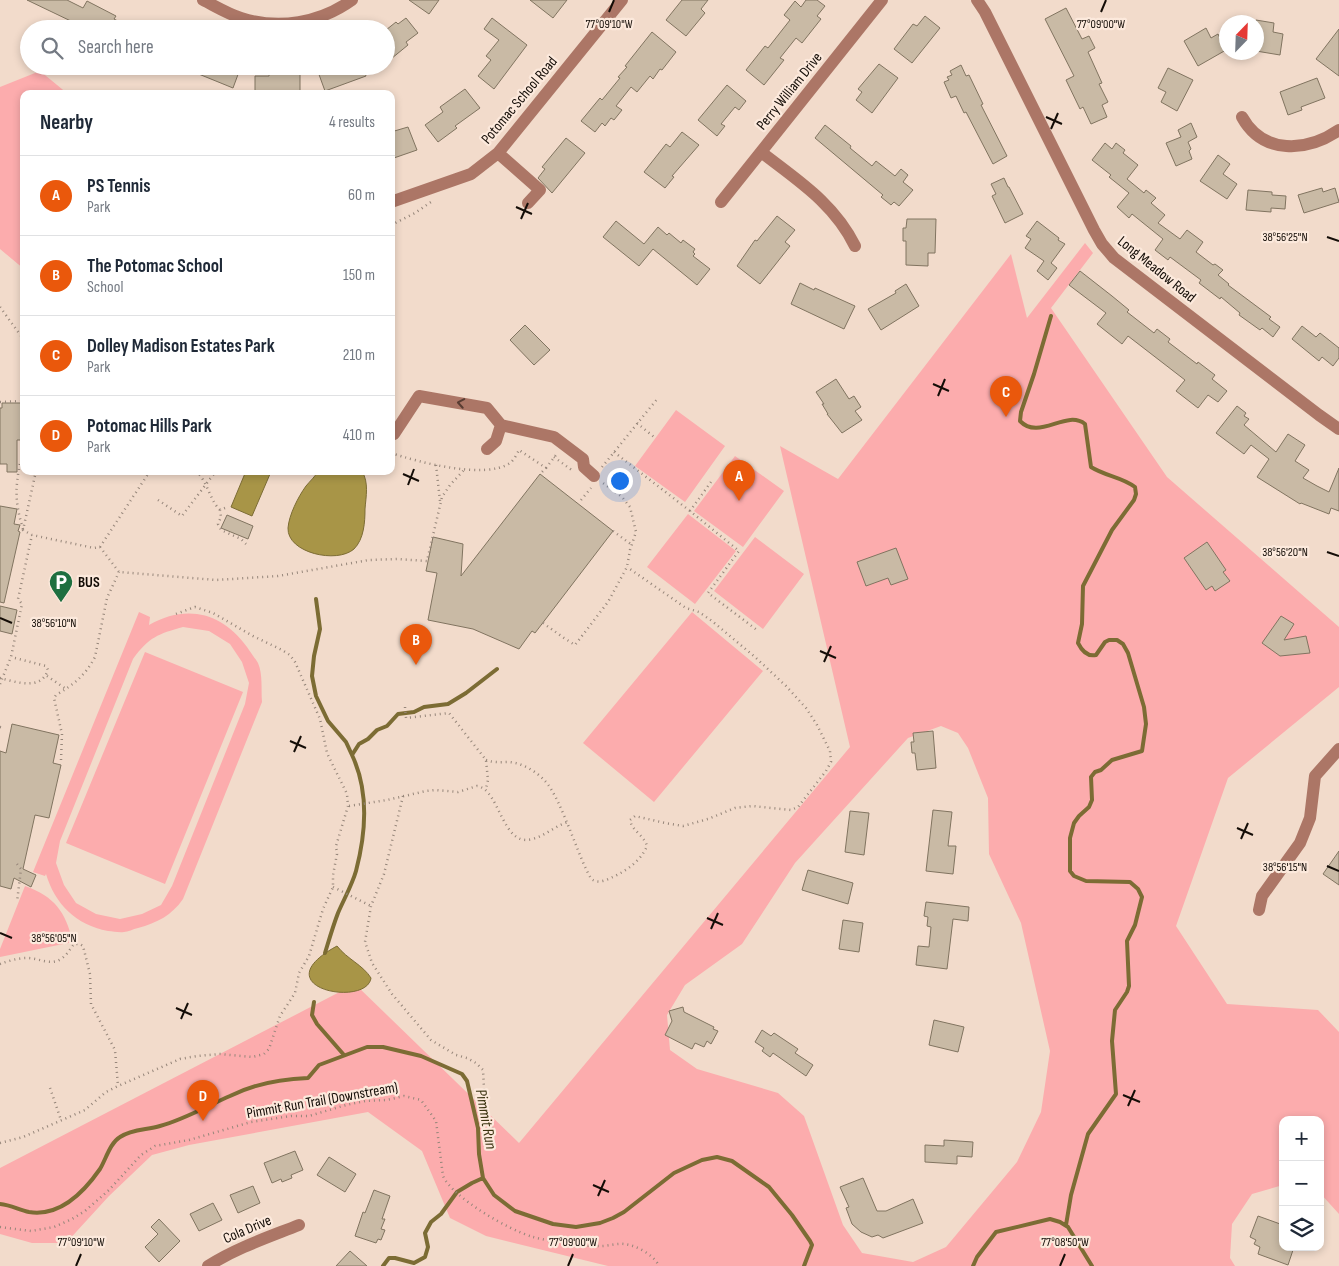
<!DOCTYPE html>
<html lang="en">
<head>
<meta charset="utf-8">
<style>
  body { margin:0; font-family:"Sofia Sans Condensed",sans-serif; background:#f6f6f7; color:#1f2937 }
  .controls { position:absolute; right:15px; bottom:15px; display:grid; overflow:hidden; border-radius:10px; box-shadow:0 2px 8px #0003 }
  .controls button { width:45px; height:45px; display:grid; place-items:center; padding:0; border:0; border-bottom:1px solid #e0e1e3; background:#fff; color:#1f2937; font:25px sans-serif }
  .compass { position:absolute; left:1219px; top:15px; width:45px; height:45px; border-radius:50%; background:#fff; box-shadow:0 2px 8px #0003; rotate:23deg }
  .you { position:absolute; left:619px; top:480px; width:18px; height:18px; margin:-12px; border:4px solid #fff; border-radius:50%; background:#1a73e8; box-shadow:0 0 0 8px #1a73e833 }
  .badge { display:grid; place-items:center; width:32px; height:32px; border-radius:50%; background:#ea580c; color:#fff; font-size:16px; font-weight:700 }
  .pin { position:absolute; translate:-50% -41px; filter:drop-shadow(0 1px 2px #0008) }
  .pin::after { content:''; position:absolute; top:26px; width:18px; height:15px; background:inherit; clip-path:polygon(0 0,100% 0,50% 100%) }
  .list { margin:0; padding:0; list-style:none }
  h2 { display:flex; justify-content:space-between; align-items:center; height:65px; margin:0; padding:0 20px; font-size:21px }
  h2 small { font-size:16px; font-weight:400; color:#747a83 }
  .list li { display:grid; grid-template-columns:32px 1fr auto; gap:15px; align-items:center; box-sizing:border-box; height:80px; padding:0 20px; border-top:1px solid #e0e1e3 }
  .list b { display:block; font-size:19px; white-space:nowrap }
  .list p { margin:0; font-size:16px; white-space:nowrap; color:#747a83 }
  .list em { font-size:16px; font-style:normal; color:#747a83 }
  .icon { flex:none; width:28px; height:28px; fill:none; stroke:currentColor; stroke-width:2; stroke-linecap:round; stroke-linejoin:round }
  .map { position:relative; flex:none; width:1339px; height:1266px; overflow:hidden }
  .search { position:absolute; background:#fff; box-shadow:0 2px 8px #0003; left:20px; top:20px; width:375px; height:55px; display:flex; align-items:center; gap:12px; box-sizing:border-box; padding:0 18px; border-radius:28px; color:#747a83; font-size:19px }
  .panel { position:absolute; background:#fff; box-shadow:0 2px 8px #0003; left:20px; top:90px; width:375px; height:385px; border-radius:10px }
  .map>svg:first-child { display:block }
  .green { fill:#fcacad; fill-rule:evenodd }
  .water { fill:#a89547; stroke:#7c6c34 }
  .lines { fill:none; stroke-linecap:round; stroke-linejoin:round }
  .stream { stroke:#7c6c34; stroke-width:4 }
  .building { fill:#c9baa5; stroke:#817460 }
  .path { stroke:#96867a; stroke-width:2.5; stroke-dasharray:1 4; stroke-linecap:butt }
  .minor { stroke:#ac7666; stroke-width:12 }
  .oneway { stroke:#583c32 }
  .ticks { fill:none; stroke:#140d07; stroke-width:2 }
  .labels { text-anchor:middle; stroke-width:4.5; stroke-linejoin:round; paint-order:stroke }
  .street-label { font-size:15px; fill:#140d07; stroke:#fce9dc }
  .poi-label { font-size:15px; font-weight:bold; fill:#140d07; stroke:#fce9dc; text-anchor:start }
  .water-label { font-size:16px; font-style:italic; fill:#3d3512; stroke:#fce9dc }
  .ticks-label { font-size:12px; text-anchor:middle; fill:#140d07; stroke:#fce9dc; stroke-width:4.5; stroke-linejoin:round; paint-order:stroke }
</style>
</head>
<body>
<div class="map">
<svg width="1339" height="1266" viewBox="0 0 1339 1266">
  <rect width="100%" height="100%" fill="#f2dbcb"/>
  <path class="green" d="M40,71L68,94H24V269L0,249V87Z
    M1085,243L1093,253L1051,308L1167,477L1339,627V687L1228,778L1176,926L1227,1004L1318,1010L1339,1032V1214L1320,1193V1120H1283V1185L1252,1194L1232,1224L1230,1258L1235,1266H608L486,1236L450,1218L422,1151L368,1112L189,1145L152,1155L109,1196L66,1243H32L0,1234V1168L355,984L519,1143L850,747L780,446L838,479L1011,254L1027,318ZM941,726L958,733L968,748L988,798L989,854L1021,923L1050,1051L1041,1112L1017,1162L946,1247L913,1262L862,1253L843,1225L804,1116L778,1093L697,1069L670,1050L667,1015L685,985L742,944L795,863L908,738Z
    M676,410L725,446L685,502L635,466Z
    M735,456L784,491L743,547L694,511Z
    M688,514L736,551L695,604L647,567Z
    M755,537L804,574L763,629L714,591Z
    M139,612L150,617L149,625C186,604 222,612 247,647C250,652 255,658 258,663C263,675 261,689 262,702L183,899C172,915 157,923 138,928C133,929 128,932 124,932C119,933 113,931 108,931C76,925 55,904 46,874L45,876L33,872ZM183,627L209,631L230,644L242,662L249,683L245,704L172,886L161,905L142,914L120,919L96,914L76,903L64,885L56,863L60,841L133,659C149,637 158,634 183,627Z
    M692,612L763,671L654,802L583,743Z
    M145,652L243,692L165,884L66,843Z
    M25,886C55,897 65,911 73,942L0,957V949Z"/>
  <path class="water" d="M246,471H263L270,474L252,516L231,507Z
    M318,471H362C369,483 366,496 365,509C365,522 364,539 354,549C337,564 287,553 288,528C289,515 298,497 306,486C310,481 315,477 318,471Z
    M337,946C347,959 363,965 371,978C367,1008 260,988 337,946Z"/>
  <g class="lines">
    <path class="stream" d="M1051,316L1034,374L1021,412L1020,421C1039,441 1066,409 1085,424L1091,467C1105,476 1122,477 1135,487L1136,494L1134,500L1112,530L1083,586L1082,624L1078,643C1082,651 1087,657 1096,655L1105,642L1109,640H1117L1123,644L1128,653L1144,707L1146,724L1142,751L1112,760L1101,770L1095,772L1091,777L1092,800L1089,807L1079,816L1074,823L1070,838V871L1074,876L1086,881L1130,882L1138,889L1142,897L1135,925L1127,941L1129,986L1127,992L1115,1010L1112,1041L1116,1094L1088,1134L1071,1195L1066,1225
      M316,599L320,629L314,656L312,676L316,696L328,721L346,742L352,755
      M325,953C329,940 333,926 338,913C344,899 352,885 356,871C366,833 369,791 352,755L359,744L368,739L377,730L387,726L398,714L414,712L424,707L448,704L466,693L497,669
      M314,1002L312,1015L317,1024L344,1055
      M0,1204C11,1205 19,1210 29,1212C60,1217 84,1192 100,1169C106,1159 110,1143 120,1137C132,1129 147,1130 160,1126C185,1119 207,1106 230,1096C254,1084 282,1079 308,1078L319,1065L367,1047H383L421,1056L462,1074L467,1081L478,1128L479,1154L483,1178L494,1195L515,1211L553,1224L576,1227L600,1223L613,1218L624,1212L674,1173L702,1160L717,1157L732,1161L769,1187L792,1215L810,1241L812,1245L804,1266
      M383,1266L389,1258H395L414,1263L425,1257L428,1247L425,1233L431,1222L441,1214L457,1192L472,1183L483,1178
      M973,1266L977,1257L996,1232L1050,1219L1060,1222L1068,1227L1092,1266"/>
  </g>
  <path class="building" d="M27,0H67L83,8L87,1L116,16L114,19L133,29H95L89,25L87,29H72L75,23Z
    M409,0H439L429,14Z
    M530,0H567L553,18Z
    M682,0H708L701,9L705,13L686,36L666,20Z
    M806,0H817L825,6L817,16L821,19L802,43L796,38L780,58L784,60L764,85L746,70L765,46L768,48L790,20L784,15L795,1L801,7Z
    M1066,8L1082,39L1089,36L1095,48L1088,52L1102,83L1099,84L1108,102L1102,105L1107,117L1091,124L1083,107L1080,109L1066,80L1074,76L1045,19Z
    M925,16L940,28L912,63L894,49L913,24L917,26Z
    M406,18L418,33L406,42L408,45L386,63V30L396,22L398,24Z
    M492,18L527,45L494,89L478,76L491,60L486,56L499,40L484,29Z
    M1256,20L1274,23L1273,32L1283,34L1280,55L1256,51Z
    M1206,28L1211,38L1218,34L1226,50L1198,66L1184,41Z
    M1339,29V76L1316,59Z
    M652,32L676,52L662,70L660,69L653,79L650,76L637,92L631,87L616,106L622,110L614,120L611,118L605,126L602,123L595,132L581,121L600,98L602,100L620,78L618,77L627,67L625,66Z
    M879,64L898,78L872,113L856,100L862,92L858,89Z
    M961,65L966,76L969,75L983,104L981,105L1007,156L993,164L966,112L964,113L956,96L951,98L944,82L949,80L947,77L952,75L950,71Z
    M179,66H232L240,69L233,88Z
    M326,66H363L366,76L325,91L317,69Z
    M1168,68L1193,80L1177,111L1161,102L1166,92L1158,88Z
    M284,71H300V92L255,94V76H269V73H284Z
    M1317,78L1325,98L1301,107L1302,110L1288,115L1280,92Z
    M727,85L746,101L739,110L735,107L721,124L725,126L717,136L698,120Z
    M465,89L480,108L455,126L457,128L438,142L425,125L443,112L440,107Z
    M1191,123L1197,137L1188,142L1191,149L1189,151L1192,159L1176,166L1166,143L1181,137L1178,130Z
    M825,125L851,146L850,148L872,166L876,161L895,176L901,169L908,175L903,182L913,190L899,206L894,202L891,205L881,197L883,195L815,138Z
    M408,127L417,150L391,159V132Z
    M682,132L699,145L672,176L674,177L665,188L644,172L666,144L670,147Z
    M566,138L585,153L552,193L538,178L545,169L542,167Z
    M1105,143L1112,149L1116,143L1125,150L1123,153L1138,165L1127,179L1144,193L1146,190L1156,198L1151,203L1165,215L1158,223L1180,239L1187,230L1203,242L1196,252L1213,265L1215,264L1223,270L1218,275L1229,284L1228,285L1271,317L1269,319L1280,327L1273,337L1262,328L1260,330L1239,315L1240,313L1221,297L1220,299L1199,283L1201,280L1170,257L1168,260L1155,250L1163,239L1132,214L1129,218L1117,207L1129,193L1109,177L1111,175L1092,160Z
    M1218,155L1230,164L1223,174L1237,184L1227,199L1200,181Z
    M1004,178L1008,187H1009L1023,214L1005,223L992,196L996,194L991,184Z
    M1322,188L1323,192L1335,188L1339,202L1304,213L1298,195Z
    M1248,190L1272,192V195L1286,196L1285,209L1271,208V212L1246,210Z
    M777,216L795,230L785,242L790,246L760,284L737,266L755,240L757,241Z
    M907,219H936L935,253H928V266L906,265V241H903V228H906Z
    M616,221L644,244L658,227L667,235L669,233L681,243L683,240L695,249L693,252L695,254L693,256L710,269L697,285L653,249L639,266L603,237Z
    M1037,221L1059,238L1058,240L1065,244L1051,263L1057,268L1048,280L1037,271L1044,261L1025,248L1031,239L1026,236Z
    M1080,271L1112,296L1129,310L1127,312L1154,333L1157,329L1170,339L1168,342L1197,364L1198,362L1215,375L1212,379L1227,391L1218,402L1208,395L1198,408L1176,391L1185,380L1128,336L1122,344L1097,324L1106,313L1069,285Z
    M800,283L814,290L815,288L855,306L844,329L791,304Z
    M906,284L919,306L881,330L868,309L896,293L895,291Z
    M525,325L550,350L534,365L510,340Z
    M1302,326L1316,337L1320,333L1339,348V358L1333,366L1322,357L1319,361L1292,339Z
    M836,379L849,399L854,396L861,407L855,411L862,420L842,433L827,414H828L822,404H824L816,392Z
    M2,403H24V440H17V472H7V464H0V408H2Z
    M1237,406L1246,413L1244,416L1249,419L1244,425L1276,452L1288,434L1305,445L1295,461L1309,470L1303,478L1317,486L1329,492L1339,468V511L1331,508L1329,514L1301,503L1300,504L1257,477L1269,459L1251,445L1244,454L1216,433Z
    M540,474L613,531L535,633L532,631L519,649L473,629L428,620L437,573L426,571L433,537L463,544L461,576Z
    M0,506L17,509L14,524L20,525L18,531L20,532L4,603L0,602Z
    M227,515L253,526L248,539L221,528Z
    M1207,542L1226,570L1223,572L1230,581L1215,591L1212,586L1206,590L1184,558Z
    M896,548L908,579L891,585L888,578L866,586L857,562Z
    M0,606L17,610L12,634L0,631Z
    M1281,616L1294,624L1284,640L1306,636L1310,653L1280,656L1262,643Z
    M12,724L59,735L53,763L61,765L49,818L35,815L23,869L36,875L31,887L14,878L11,889L0,886V751L6,753Z
    M933,731L936,768L917,770L915,753H912L911,742H914L913,733Z
    M933,810L952,812L948,846H956L953,874L926,871Z
    M850,811L869,813L864,855L845,852Z
    M1339,851V885L1323,874Z
    M808,870L853,883L848,904L802,890Z
    M926,902L969,907L968,921L953,919L947,969L916,965L918,946L929,947L931,927L927,926L928,917L924,916Z
    M843,920L863,923L859,952L839,949Z
    M683,1007L684,1012L714,1027L713,1029L718,1031L711,1044L707,1041L704,1047L695,1043L692,1049L665,1035L672,1021L669,1011Z
    M934,1020L964,1027L958,1052L929,1045Z
    M762,1030L771,1036L774,1033L798,1049L795,1053L813,1065L806,1076L773,1053L770,1057L762,1051L764,1048L755,1042Z
    M944,1140L973,1142L972,1157L957,1156V1164L925,1162V1145L944,1146Z
    M295,1151L303,1170L291,1175L292,1178L282,1182L281,1179L272,1183L264,1163Z
    M329,1157L356,1174L345,1192L317,1175Z
    M863,1178L877,1211H886L913,1199L923,1223L883,1238L878,1235L872,1237L861,1232L852,1224L846,1208L849,1207L840,1187Z
    M253,1186L260,1203L238,1213L230,1195Z
    M374,1190L390,1196L382,1219H385L381,1229L385,1230L381,1240L378,1239L376,1243L355,1236L363,1212L365,1213Z
    M213,1203L222,1220L199,1231L190,1214Z
    M1258,1216L1283,1225V1247H1294L1288,1265L1258,1254L1260,1247L1254,1244L1256,1240L1250,1237Z
    M159,1219L180,1241L159,1262L145,1247L158,1234L151,1227Z
    M350,1251L367,1266H336Z"/>
  <g class="lines">
    <path class="path" d="M391,225L415,213L431,202
      M0,307L24,340
      M0,402L24,401
      M637,423L654,437
      M614,452L690,511
      M391,453C418,462 485,480 510,463C514,460 517,454 519,450L546,468L540,474
      M554,457L573,471
      M436,465L440,501
      M602,467L658,398
      M546,468L556,455
      M36,471L23,530L32,535L94,548L100,547
      M196,471C208,482 209,499 220,510
      M711,482L690,511L739,551L708,593L757,630
      M158,500L182,516L216,471
      M581,500L591,488
      M225,508L220,510L221,517L218,524L221,530L241,539L246,544
      M23,529C15,503 15,489 20,463H24
      M613,531L632,545
      M100,547L119,572L216,580L278,576L369,560L397,559L427,561L442,497L450,485L464,470
      M100,547L150,471
      M543,623L564,638L575,645L608,602L627,567L630,550L636,532L630,507L622,497L603,483
      M47,676L66,689
      M0,678C16,682 41,691 48,670L46,666L11,657
      M0,684L11,657L22,604L18,599L32,535
      M405,707L406,718L449,713L486,760L488,780L486,789
      M0,727L4,728
      M61,760L62,734L54,698L56,695C73,685 85,676 95,657L107,598L119,572
      M486,760C494,763 500,762 509,762C522,763 536,771 545,781C562,798 584,875 593,880C600,884 608,879 615,876C629,869 641,860 647,846C644,835 632,831 630,820L635,816L665,823L683,826L708,819L735,808L752,806L791,810L798,807L826,771L831,762L830,751L817,725L806,708L786,686L755,657L712,621L699,612L686,608L627,567
      M403,796L384,874L371,906L365,942L372,963L392,994L431,1040L456,1055L467,1058L476,1063L483,1070L485,1105L495,1136
      M349,806L387,800L426,791L436,790L458,792L477,786C500,789 502,848 532,839C545,836 555,826 568,822
      M17,864L21,869L17,902
      M333,887L371,906
      M0,964C8,961 18,958 27,958C39,958 50,966 61,959C67,955 70,949 74,944H80L83,946L90,974L91,1004L115,1050L118,1086
      M50,1088L61,1120
      M0,1143L23,1137L85,1110L106,1092L118,1086L180,1059L197,1056L220,1054L252,1057L264,1054L269,1049L280,1016L295,993L299,973L309,956L323,909L333,887V875L337,854L336,846L348,806L347,794L327,753L320,719L295,662L290,655L282,650L253,636L213,613L195,607L173,615
      M0,1227L31,1231L54,1227L72,1219L85,1211L109,1190L141,1155L155,1146L189,1140L251,1122L291,1116H309L346,1105L365,1101L387,1100L404,1096L421,1100L436,1121L443,1176C453,1198 509,1230 533,1237C545,1240 559,1243 571,1244C580,1246 592,1246 601,1246C609,1246 617,1243 624,1244C636,1245 654,1255 659,1266"/>
    <path class="minor" d="M203,0C215,6 228,14 241,18C279,30 320,23 352,0
      M977,0L985,12L1094,230L1102,244L1114,258L1319,415L1339,429
      M1242,117C1263,155 1307,152 1339,130
      M761,152C797,180 834,203 855,246
      M498,153L540,190L528,203
      M391,202L471,174L498,153L622,0
      M721,202L882,0
      M394,434L419,396L487,408L501,425L554,437L583,459L584,467L594,476
      M487,449L496,441L501,425
      M1259,910L1262,896L1300,843L1310,818L1315,776L1339,749
      M208,1266C236,1248 269,1237 299,1225"/>
  </g>
  <defs><path id="oneway-chevron" d="M-2-3.5L2.5 0L-2 3.5" fill="none" stroke-width="1.6" stroke-linecap="round" stroke-linejoin="round" transform="scale(1.25)"/></defs>
  <use class="oneway" href="#oneway-chevron" transform="translate(461 403) rotate(-170)"/>
  <path class="ticks" d="M609,12L614,0M1101,12L1106,0M1046,117L1062,124M1051,129L1058,113M516,207L532,214M521,219L528,203M1327,237L1339,241M933,384L949,391M938,396L945,379M403,474L419,481M408,485L414,469M1327,552L1339,556M0,618L12,623M820,651L836,658M824,662L831,646M290,741L306,748M294,752L301,736M1237,828L1253,835M1241,839L1248,823M1327,866L1339,871M707,918L723,925M711,929L718,913M0,933L12,938M176,1008L192,1015M181,1019L188,1003M1123,1095L1140,1102M1128,1106L1135,1090M593,1185L609,1192M598,1196L605,1180M76,1266L81,1254M568,1266L573,1254M1060,1266L1065,1254"/>
  <defs>
    <g id="parking-pin" transform="scale(1.25)"><path d="M0 17L-7.5 6A9.5 9.5 0 1 1 7.5 6Z" fill="#1e6f40" stroke="#fce9dc"/><path d="M-3.5-5.5H1a3.5 3.5 0 0 1 0 7H-1V5.5H-3.5ZM-1-3.4V-.6H.8a1.4 1.4 0 0 0 0-2.8Z" fill="#fff"/></g>
  </defs>
  <g fill-rule="evenodd">
    <use href="#parking-pin" x="61" y="582"/>
  </g>
  <g class="labels">
    <g class="street-label">
      <text transform="translate(789 91) rotate(-51)" y="5">Perry William Drive</text>
      <text transform="translate(519 100) rotate(-50)" y="5">Potomac School Road</text>
      <text transform="translate(1157 269) rotate(39)" y="5">Long Meadow Road</text>
      <text transform="translate(322 1100) rotate(-10)" y="5">Pimmit Run Trail (Downstream)</text>
      <text transform="translate(247 1229) rotate(-23)" y="5">Cola Drive</text>
    </g>
    <g class="poi-label">
      <text x="78" y="587">BUS</text>
    </g>
    <g class="water-label">
      <text transform="translate(487 1119) rotate(80)" y="6">Pimmit Run</text>
    </g>
  </g>
  <g class="ticks-label">
    <text x="609" y="28">77°09'10"W</text>
    <text x="1101" y="28">77°09'00"W</text>
    <text x="1285" y="241">38°56'25"N</text>
    <text x="1285" y="556">38°56'20"N</text>
    <text x="54" y="627">38°56'10"N</text>
    <text x="1285" y="871">38°56'15"N</text>
    <text x="54" y="942">38°56'05"N</text>
    <text x="81" y="1246">77°09'10"W</text>
    <text x="573" y="1246">77°09'00"W</text>
    <text x="1065" y="1246">77°08'50"W</text>
  </g>
</svg>
<div class="controls">
<button>+</button>
<button>−</button>
<button><svg class="icon" aria-label="layers" viewBox="0 0 24 24"><path d="M12 4l9 5-9 5-9-5zM3 14l9 5 9-5"/></svg></button>
</div>
<svg class="compass" viewBox="-18 -18 36 36"><path d="M0-13l5 13h-10z" fill="#e53935"/><path d="M0 13l5-13h-10z" fill="#747a83"/></svg>
<div class="you"></div>
<div class="pin badge" style="left:739px;top:501px">A</div>
<div class="pin badge" style="left:416px;top:665px">B</div>
<div class="pin badge" style="left:1006px;top:417px">C</div>
<div class="pin badge" style="left:203px;top:1121px">D</div>
<div class="search"><svg class="icon" aria-label="search" viewBox="0 0 24 24"><circle cx="10" cy="10" r="6"/><path d="M15 15l6 6"/></svg>Search here</div>
<section class="panel">
<h2>Nearby<small>4 results</small></h2>
<ul class="list">
<li><span class="badge">A</span><div><b>PS Tennis</b><p>Park</p></div><em>60 m</em></li>
<li><span class="badge">B</span><div><b>The Potomac School</b><p>School</p></div><em>150 m</em></li>
<li><span class="badge">C</span><div><b>Dolley Madison Estates Park</b><p>Park</p></div><em>210 m</em></li>
<li><span class="badge">D</span><div><b>Potomac Hills Park</b><p>Park</p></div><em>410 m</em></li>
</ul>
</section>
</div>
</body>
</html>
